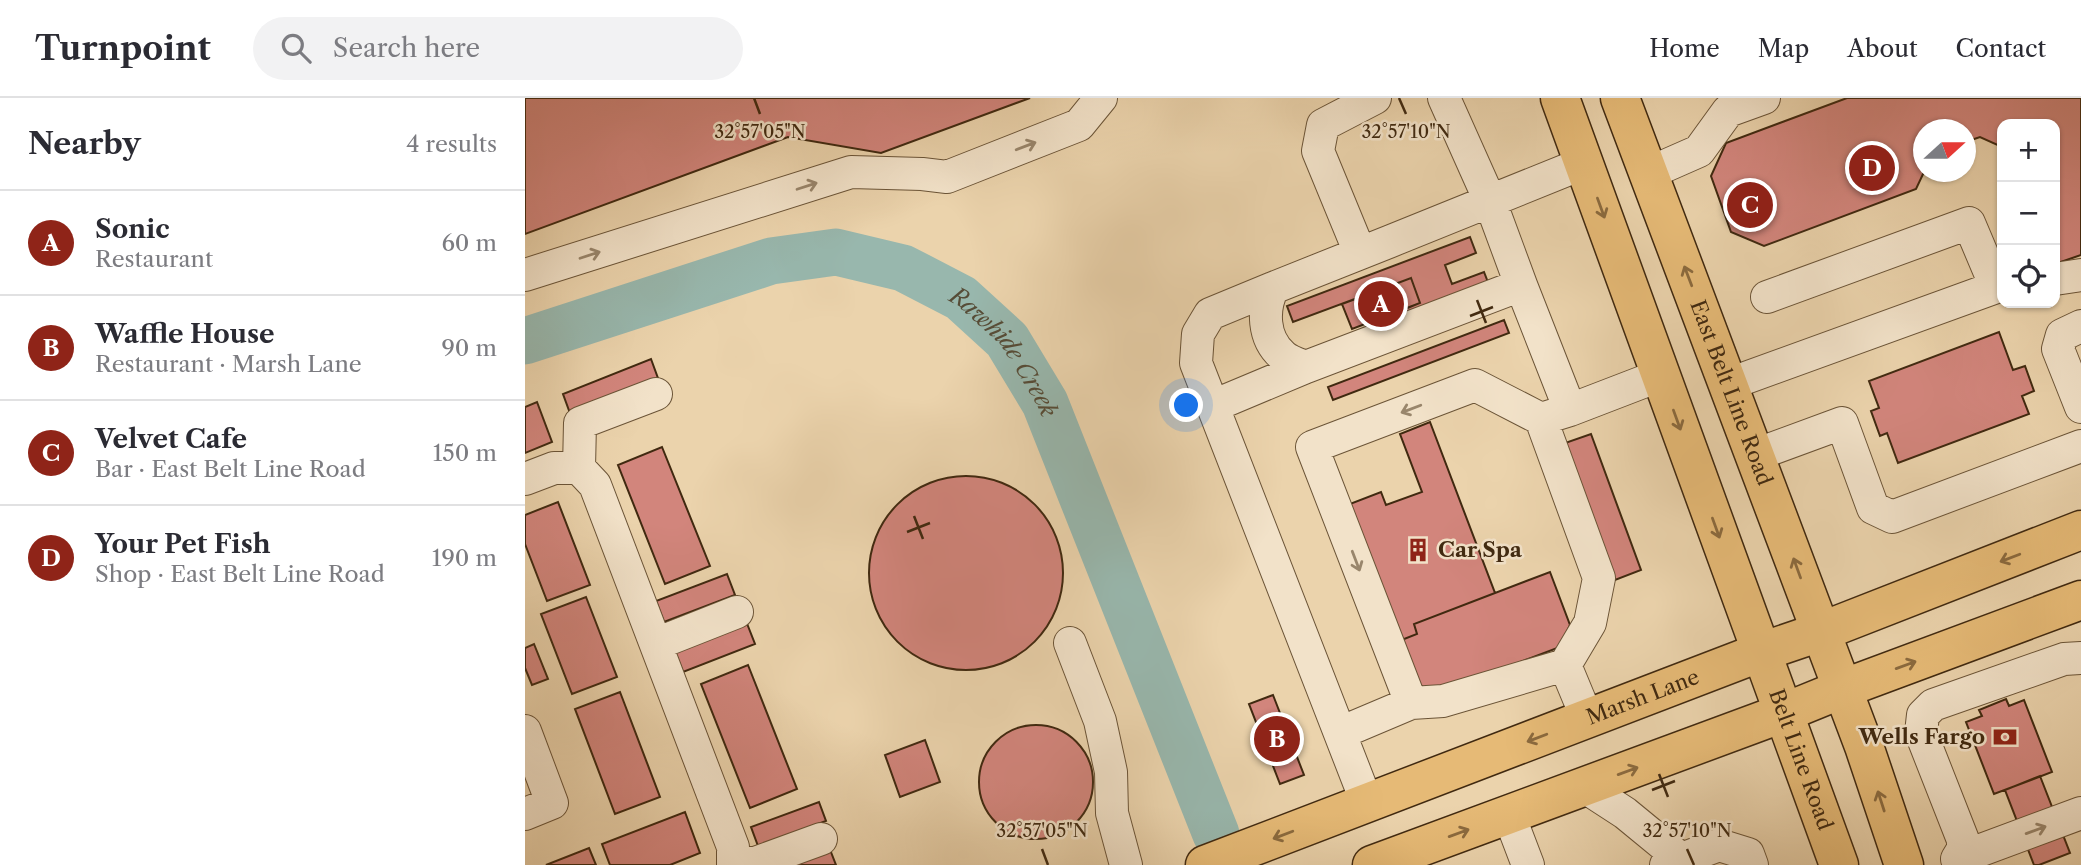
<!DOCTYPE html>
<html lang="en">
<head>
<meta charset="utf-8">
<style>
  body { margin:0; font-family:"Libre Caslon Text",serif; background:#f2f2f3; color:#2b2b33 }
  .controls { position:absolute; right:21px; top:21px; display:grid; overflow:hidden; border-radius:14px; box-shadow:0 2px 5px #0004 }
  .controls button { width:63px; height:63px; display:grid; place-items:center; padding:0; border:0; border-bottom:2px solid #e1e1e2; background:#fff; color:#2b2b33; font:35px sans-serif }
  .compass { position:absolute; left:1388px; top:21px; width:63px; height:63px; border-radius:50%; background:#fff; box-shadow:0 2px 5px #0004; rotate:69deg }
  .you { position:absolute; left:662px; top:308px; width:24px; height:24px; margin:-18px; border:5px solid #fff; border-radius:50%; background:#1a73e8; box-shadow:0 0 0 10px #1a73e833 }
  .badge { display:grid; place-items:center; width:46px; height:46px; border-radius:50%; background:#8f2418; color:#fff; font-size:23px; font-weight:700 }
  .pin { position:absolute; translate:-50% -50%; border:4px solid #fff; box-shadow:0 2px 7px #0006 }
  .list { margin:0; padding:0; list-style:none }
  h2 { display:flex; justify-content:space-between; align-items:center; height:91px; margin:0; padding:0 28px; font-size:30px }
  h2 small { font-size:23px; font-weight:400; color:#7c7c81 }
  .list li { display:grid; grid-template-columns:46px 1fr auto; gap:21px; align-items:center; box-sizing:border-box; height:105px; padding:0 28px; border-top:2px solid #e1e1e2 }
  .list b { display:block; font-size:26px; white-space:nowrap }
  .list p { margin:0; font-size:23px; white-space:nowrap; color:#7c7c81 }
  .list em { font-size:23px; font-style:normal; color:#7c7c81 }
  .icon { flex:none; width:38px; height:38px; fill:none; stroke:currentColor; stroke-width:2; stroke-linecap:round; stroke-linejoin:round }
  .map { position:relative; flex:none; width:1556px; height:767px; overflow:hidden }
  header { display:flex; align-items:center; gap:42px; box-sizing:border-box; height:98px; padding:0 35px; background:#fff; border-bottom:2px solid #e1e1e2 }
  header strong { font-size:33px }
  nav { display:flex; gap:38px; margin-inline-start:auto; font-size:24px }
  .search { width:490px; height:63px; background:#f2f2f3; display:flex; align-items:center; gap:18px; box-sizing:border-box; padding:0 24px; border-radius:38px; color:#7c7c81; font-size:26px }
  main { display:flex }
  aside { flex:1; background:#fff }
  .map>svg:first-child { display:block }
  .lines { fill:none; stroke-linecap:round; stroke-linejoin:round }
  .river { stroke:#98b7ad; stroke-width:47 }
  .building { fill:#d2857c; stroke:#402910; stroke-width:2 }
  .minor-casing { stroke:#6b5437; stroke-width:34 }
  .major-casing { stroke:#402910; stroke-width:41 }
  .minor { stroke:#f2e2c9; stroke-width:32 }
  .major { stroke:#e6ba76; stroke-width:38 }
  .oneway { stroke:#99866c }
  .oneway2 { stroke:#8b6a3e }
  .ticks { fill:none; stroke:#402910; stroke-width:2.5 }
  .labels { text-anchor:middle; stroke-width:5; stroke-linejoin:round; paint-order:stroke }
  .street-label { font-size:21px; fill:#402910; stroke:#f2e2c9 }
  .poi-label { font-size:21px; font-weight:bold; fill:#402910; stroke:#f2e2c9; text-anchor:start }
  .water-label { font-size:23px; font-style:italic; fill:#564c37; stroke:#f2e2c9 }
  .ticks-label { font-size:18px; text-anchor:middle; fill:#402910; stroke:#f2e2c9; stroke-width:5; stroke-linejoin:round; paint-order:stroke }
</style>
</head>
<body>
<header>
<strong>Turnpoint</strong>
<div class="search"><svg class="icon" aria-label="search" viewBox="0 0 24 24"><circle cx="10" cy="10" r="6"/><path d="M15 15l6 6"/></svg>Search here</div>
<nav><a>Home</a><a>Map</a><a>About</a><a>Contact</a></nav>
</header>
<main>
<aside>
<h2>Nearby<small>4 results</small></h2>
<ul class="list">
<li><span class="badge">A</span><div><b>Sonic</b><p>Restaurant</p></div><em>60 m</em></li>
<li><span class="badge">B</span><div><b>Waffle House</b><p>Restaurant · Marsh Lane</p></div><em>90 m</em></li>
<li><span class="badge">C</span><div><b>Velvet Cafe</b><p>Bar · East Belt Line Road</p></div><em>150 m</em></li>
<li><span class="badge">D</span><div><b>Your Pet Fish</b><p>Shop · East Belt Line Road</p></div><em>190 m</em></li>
</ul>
</aside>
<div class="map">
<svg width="1556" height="767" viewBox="0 0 1556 767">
  <rect width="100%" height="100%" fill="#ebd3ac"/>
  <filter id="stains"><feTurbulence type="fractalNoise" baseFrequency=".00286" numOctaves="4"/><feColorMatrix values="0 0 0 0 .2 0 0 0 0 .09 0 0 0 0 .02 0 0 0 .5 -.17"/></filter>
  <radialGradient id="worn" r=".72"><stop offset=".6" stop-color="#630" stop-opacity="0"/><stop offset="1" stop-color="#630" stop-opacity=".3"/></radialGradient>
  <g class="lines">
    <path class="river" id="s1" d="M0,243L246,163L311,154L378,170L436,200L482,242L520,305L691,736"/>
  </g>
  <path class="building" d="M0,0H505L356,55L263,39L0,136Z
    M1322,0H1556V157L1530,166V26H1477V49L1455,39L1440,44V32H1398L1399,74L1391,91L1239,148L1206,134L1186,78L1201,45Z
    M945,139L951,155L920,167L927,186L959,174L964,187L877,220L875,213L895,205L886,180L768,224L762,208Z
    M886,180L895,205L827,231L817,206Z
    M979,222L984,235L808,302L803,289Z
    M1474,234L1488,272L1500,268L1509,293L1497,298L1504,316L1373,365L1362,335L1355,338L1346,313L1354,310L1344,283Z
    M126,261L134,283L46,318L38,296Z
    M12,304L27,344L0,355V309Z
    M905,324L970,495L889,526L892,536L869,545L817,409L856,394L861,407L897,394L875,336Z
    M1066,336L1116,472L1090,482L1040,345Z
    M137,349L185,468L140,486L93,367Z
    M344 475a97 97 0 1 1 194 0a97 97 0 1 1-194 0Z
    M33,404L65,487L22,503L0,446V417Z
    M1025,474L1045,527L1035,549L908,597L884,586L869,545L892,536L889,526Z
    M202,476L210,497L139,524L131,503Z
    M61,499L92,579L47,596L16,516Z
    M221,523L230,546L158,574L149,551Z
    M9,546L23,581L7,587L0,570V550Z
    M223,567L272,691L225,710L176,586Z
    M95,594L135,699L90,716L50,611Z
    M748,597L779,677L755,686L724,606Z
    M1481,601L1484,608L1499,602L1527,674L1469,696L1441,624L1457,618L1454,612Z
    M454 684a57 57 0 1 1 114 0a57 57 0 1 1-114 0Z
    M400,642L415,684L375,699L360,657Z
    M1515,678L1545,755L1514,767H1509L1480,692Z
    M294,704L301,723L233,748L226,729Z
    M160,714L175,755L145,767H85L77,746Z
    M304,749L311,767H257Z
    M64,750L71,767H21Z"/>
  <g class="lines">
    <g class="minor-casing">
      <path id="minor" d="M919,0L965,103L996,187L781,269C773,266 763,263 757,257C738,240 737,211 748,190C852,149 955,107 1059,65
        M1124,75L1174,53L1203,13L1239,0
        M835,155L793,53L798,27L850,0
        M0,177L326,74L397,76L422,79L554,27L576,0
        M1530,181L1556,177
        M996,187L1045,312L1136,277
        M748,190L685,216L673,236L671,265L842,705
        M1242,199L1444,125L1471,189
        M1556,228L1537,237L1533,251L1556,309
        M1204,286L1477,187
        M688,308L781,269
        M1045,312L1016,321L1074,480L1065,525L1040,567L1062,620
        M1230,357L1317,325L1348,410L1367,419L1556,348
        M54,370L55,325L131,296
        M0,381L29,370H54L70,387L208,749V767
        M545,545L575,623L586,674L587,715L601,767
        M131,546L212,514
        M886,605L787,349L950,287L1016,321
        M0,633L27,705L0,716
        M815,635L886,605L918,603L1040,567
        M1060,689L1100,715L1156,761
        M984,717L1003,767
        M1432,761L1438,751V742L1396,635L1398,617L1408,607L1539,561L1556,560
        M1432,761L1556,715
        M208,765H230L296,741
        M1141,767L1194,747L1223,756L1227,767"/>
    </g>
    <g class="major-casing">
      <g id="major">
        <path id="s2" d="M1035,0L1314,767"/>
        <path id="s3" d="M1095,0L1339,648L1379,767"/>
        <path id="s4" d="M680,767L1236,554L1295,534L1556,432"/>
        <path d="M847,767L1258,615L1317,591L1556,502"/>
      </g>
    </g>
    <use href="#minor" class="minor"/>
    <use href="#major" class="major"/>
  </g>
  <defs><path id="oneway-shaft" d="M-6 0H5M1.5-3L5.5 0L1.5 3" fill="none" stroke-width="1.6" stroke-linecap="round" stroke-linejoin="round" transform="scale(1.75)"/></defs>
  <g class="oneway">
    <use href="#oneway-shaft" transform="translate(501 48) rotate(-21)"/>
    <use href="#oneway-shaft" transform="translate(282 88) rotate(-18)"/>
    <use href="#oneway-shaft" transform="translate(65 157) rotate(-18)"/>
    <use href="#oneway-shaft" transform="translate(886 311) rotate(159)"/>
    <use href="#oneway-shaft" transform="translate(831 463) rotate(69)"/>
    <use href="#oneway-shaft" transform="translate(1511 732) rotate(-20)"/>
  </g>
  <g class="oneway2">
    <use href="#oneway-shaft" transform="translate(1076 110) rotate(70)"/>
    <use href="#oneway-shaft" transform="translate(1163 178) rotate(-111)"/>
    <use href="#oneway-shaft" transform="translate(1152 322) rotate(70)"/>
    <use href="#oneway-shaft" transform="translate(1191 430) rotate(70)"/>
    <use href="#oneway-shaft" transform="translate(1485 460) rotate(159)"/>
    <use href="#oneway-shaft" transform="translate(1272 470) rotate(-110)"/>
    <use href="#oneway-shaft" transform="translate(1381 567) rotate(-20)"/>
    <use href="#oneway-shaft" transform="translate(1012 640) rotate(159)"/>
    <use href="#oneway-shaft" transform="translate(1103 673) rotate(-20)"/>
    <use href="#oneway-shaft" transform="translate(1356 703) rotate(-108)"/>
    <use href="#oneway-shaft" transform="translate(934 735) rotate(-20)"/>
    <use href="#oneway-shaft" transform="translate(758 737) rotate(159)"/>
  </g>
  <path class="ticks" d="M229,0L235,16M874,0L881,16M952,202L961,225M945,218L968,209M389,418L398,441M382,434L405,425M1134,676L1143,699M1127,692L1150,683M517,751L523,767M1162,751L1169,767"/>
  <defs>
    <g id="building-bare" transform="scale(1.89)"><path d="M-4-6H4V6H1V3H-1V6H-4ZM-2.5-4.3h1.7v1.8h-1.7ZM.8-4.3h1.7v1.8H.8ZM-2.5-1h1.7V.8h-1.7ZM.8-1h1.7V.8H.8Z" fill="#8f2418" stroke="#f2e2c9" stroke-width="2.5" paint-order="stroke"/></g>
    <g id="bank-bare" transform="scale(1.89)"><path d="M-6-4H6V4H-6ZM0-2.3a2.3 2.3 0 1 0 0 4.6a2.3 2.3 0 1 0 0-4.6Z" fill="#8f2418" stroke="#f2e2c9" stroke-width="2.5" paint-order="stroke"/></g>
  </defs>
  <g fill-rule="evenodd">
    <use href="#building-bare" x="893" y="452"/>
    <use href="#bank-bare" x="1480" y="639"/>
  </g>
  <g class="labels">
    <g class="street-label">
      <text dy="7" stroke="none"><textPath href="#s3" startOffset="315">East Belt Line Road</textPath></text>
      <text dy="7" stroke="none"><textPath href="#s4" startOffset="469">Marsh Lane</textPath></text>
      <text dy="7" stroke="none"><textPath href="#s2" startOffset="704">Belt Line Road</textPath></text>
    </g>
    <g class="poi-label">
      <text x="913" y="459">Car Spa</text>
      <text x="1460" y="646" text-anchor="end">Wells Fargo</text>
    </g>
    <g class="water-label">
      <text dy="8" stroke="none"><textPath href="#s1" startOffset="528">Rawhide Creek</textPath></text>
    </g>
  </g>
  <g class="ticks-label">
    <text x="235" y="40">32°57'05"N</text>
    <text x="881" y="40">32°57'10"N</text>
    <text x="517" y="739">32°57'05"N</text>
    <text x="1162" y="739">32°57'10"N</text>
  </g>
  <rect width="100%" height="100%" filter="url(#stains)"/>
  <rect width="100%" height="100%" fill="url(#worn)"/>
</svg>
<div class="controls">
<button>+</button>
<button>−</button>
<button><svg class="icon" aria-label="locate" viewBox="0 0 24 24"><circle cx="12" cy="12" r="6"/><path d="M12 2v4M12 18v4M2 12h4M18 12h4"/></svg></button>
</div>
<svg class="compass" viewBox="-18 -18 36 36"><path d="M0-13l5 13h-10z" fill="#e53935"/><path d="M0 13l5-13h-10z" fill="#7c7c81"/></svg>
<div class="you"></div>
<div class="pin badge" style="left:856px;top:206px">A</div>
<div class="pin badge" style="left:752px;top:641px">B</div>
<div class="pin badge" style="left:1225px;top:107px">C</div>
<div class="pin badge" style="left:1347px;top:70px">D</div>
</div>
</main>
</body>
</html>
